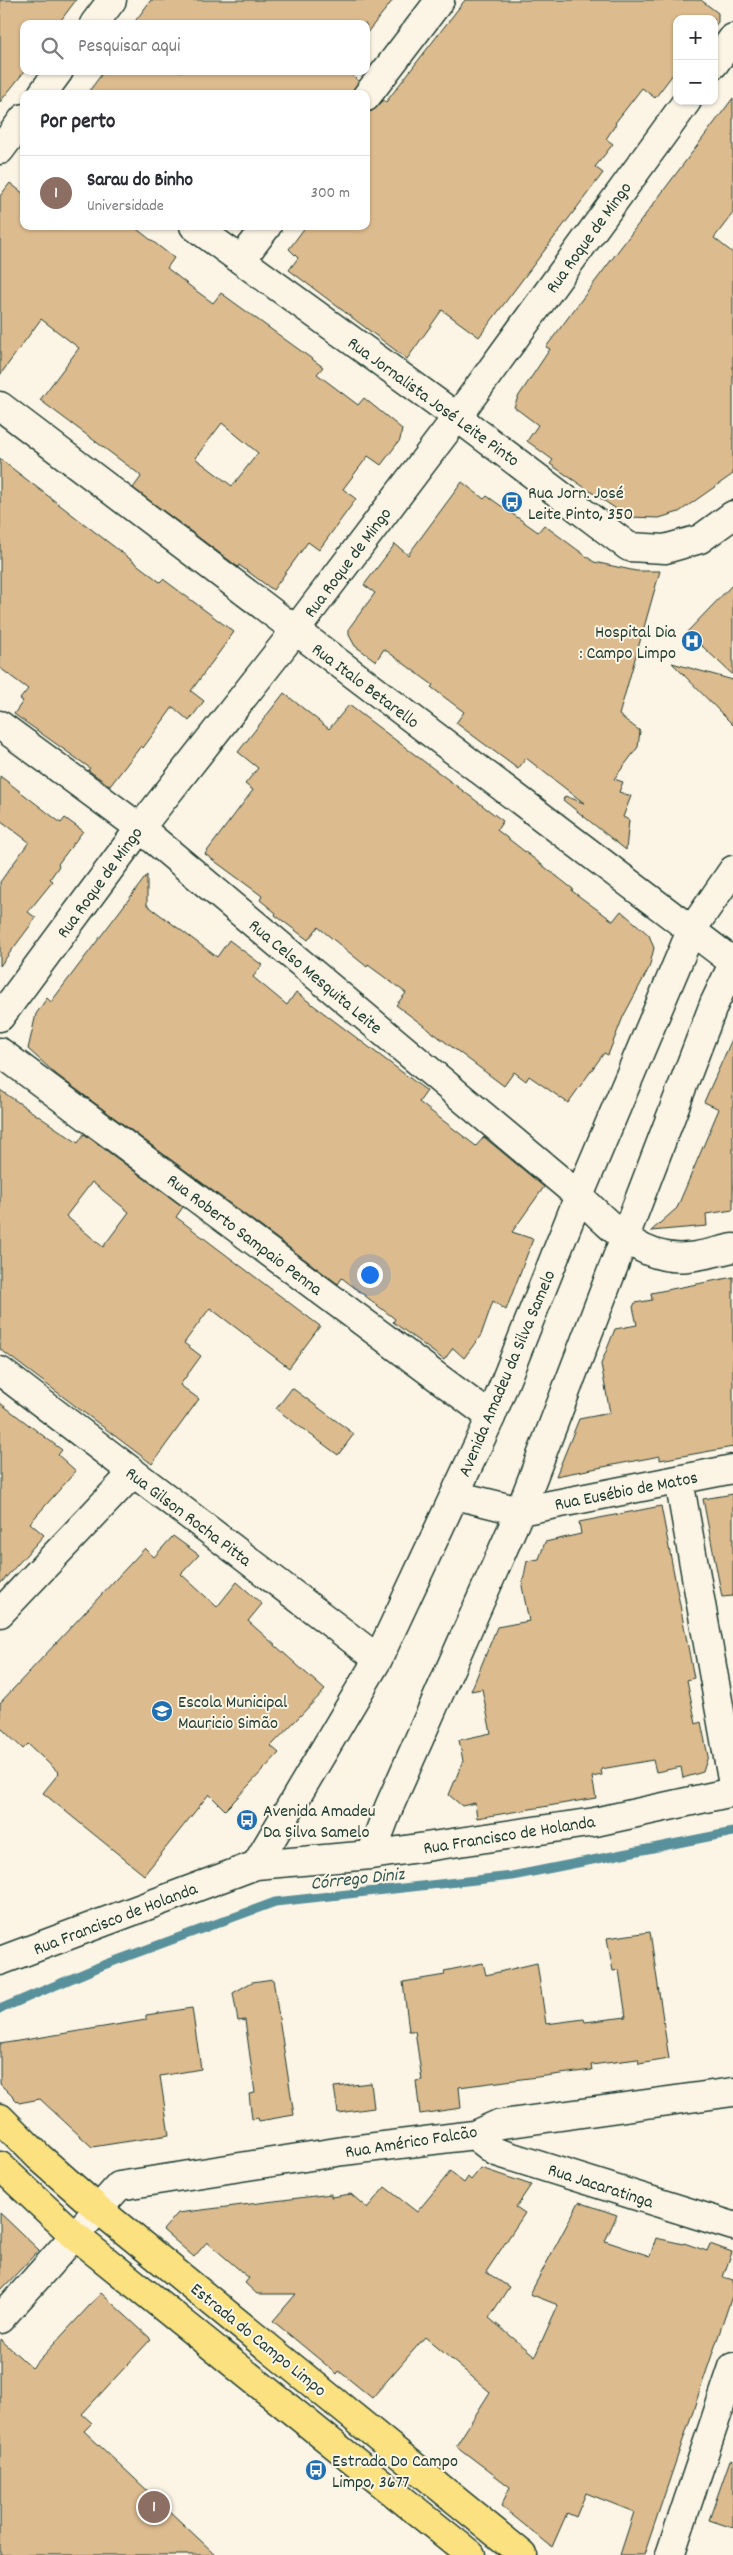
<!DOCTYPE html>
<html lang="pt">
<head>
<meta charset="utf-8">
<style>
  body { margin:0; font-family:Dekko,sans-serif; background:#f2f2f3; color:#2b2b33 }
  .controls { position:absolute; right:15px; top:15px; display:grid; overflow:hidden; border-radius:10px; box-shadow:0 1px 4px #0004 }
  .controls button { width:45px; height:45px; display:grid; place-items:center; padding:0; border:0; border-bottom:1px solid #e1e1e2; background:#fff; color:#2b2b33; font:25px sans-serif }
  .you { position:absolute; left:369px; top:1274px; width:18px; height:18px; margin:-12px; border:4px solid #fff; border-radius:50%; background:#1a73e8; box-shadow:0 0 0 8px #1a73e833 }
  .badge { display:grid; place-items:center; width:32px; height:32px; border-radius:50%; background:#7c3aed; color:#fff; font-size:16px; font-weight:700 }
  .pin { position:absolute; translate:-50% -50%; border:2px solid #fff; box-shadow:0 1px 5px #0006 }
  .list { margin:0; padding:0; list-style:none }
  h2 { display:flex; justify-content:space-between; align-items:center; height:65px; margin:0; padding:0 20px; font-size:21px }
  h2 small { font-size:16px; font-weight:400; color:#7c7c81 }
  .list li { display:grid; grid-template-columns:32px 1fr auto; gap:15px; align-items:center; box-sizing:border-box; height:75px; padding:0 20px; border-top:1px solid #e1e1e2 }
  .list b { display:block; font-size:19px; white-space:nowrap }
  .list p { margin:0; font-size:16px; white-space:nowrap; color:#7c7c81 }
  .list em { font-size:16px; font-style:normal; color:#7c7c81 }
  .icon { flex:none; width:28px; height:28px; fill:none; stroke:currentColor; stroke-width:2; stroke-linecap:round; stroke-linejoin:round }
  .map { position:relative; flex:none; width:733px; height:2555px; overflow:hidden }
  .search { position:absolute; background:#fff; box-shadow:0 1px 4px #0004; left:20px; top:20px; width:350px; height:55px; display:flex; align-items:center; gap:12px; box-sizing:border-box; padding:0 18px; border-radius:10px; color:#7c7c81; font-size:19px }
  .panel { position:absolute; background:#fff; box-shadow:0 1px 4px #0004; left:20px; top:90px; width:350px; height:140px; border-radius:10px }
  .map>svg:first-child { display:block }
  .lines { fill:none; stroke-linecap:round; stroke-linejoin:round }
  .stream { stroke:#59909b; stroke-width:9 }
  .building { fill:#dcbb8e; stroke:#1f3d34; fill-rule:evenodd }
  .minor-casing { stroke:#1f3d34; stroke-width:31 }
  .major-casing { stroke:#1f3d34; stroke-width:31 }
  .minor { stroke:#fcf5e5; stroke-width:28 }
  .major { stroke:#fbe180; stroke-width:28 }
  .labels { text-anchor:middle; stroke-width:4; stroke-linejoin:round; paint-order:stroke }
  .street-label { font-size:18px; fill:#1f3d34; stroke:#fcf5e5 }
  .poi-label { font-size:18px; fill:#1f3d34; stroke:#fcf5e5; text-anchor:start }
  .water-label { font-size:19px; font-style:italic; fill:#325956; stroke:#fcf5e5 }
</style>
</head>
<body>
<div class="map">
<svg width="733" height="2555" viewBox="0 0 733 2555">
  <rect width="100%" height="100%" fill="#fcf5e5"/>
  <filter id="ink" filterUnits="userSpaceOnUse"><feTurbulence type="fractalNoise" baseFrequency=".02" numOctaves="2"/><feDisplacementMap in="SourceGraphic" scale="10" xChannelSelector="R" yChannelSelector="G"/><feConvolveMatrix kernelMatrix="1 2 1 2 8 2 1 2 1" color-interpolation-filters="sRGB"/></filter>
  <g filter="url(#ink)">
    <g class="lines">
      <path class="stream" d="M0,2009L101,1966L275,1902L512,1876L733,1832"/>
    </g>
    <path class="building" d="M0,0H76L58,24H24V72L0,102Z
      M151,0H393L366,34V24H133Z
      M465,0H701L718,13V22L714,27V19H677V69L655,98L642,88L615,123L616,124L606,139L613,144L595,167L603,173L479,337L442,310L407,359L289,270L298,258L289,249L306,226H366V112L372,111L383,100L386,102Z
      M104,71H346L359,81L351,94H87Z
      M733,98V213L714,238L733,253V474L679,512L659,518L628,517L550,464L553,460L527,441L538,425L514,407L518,397L550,349L546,347Z
      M10,183L24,194V226H133L174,258L167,268L195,290L213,303L221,293L323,367L317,374L358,405L364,398L402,429L400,440L381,465L368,456L343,489L356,499L319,550L308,542L273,590L239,565L238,567L133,488L141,477L139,474L40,400L79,348L41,319L0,375V196ZM222,423L258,453L232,486L195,458Z
      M0,459L160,582L163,579L234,632L191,691L204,701L189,721L173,707L143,748L141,746L110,786L88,770L90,768L14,714L23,701L20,699L28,689L0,668Z
      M462,482L484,499L487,496L538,532L544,525L594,562L636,571H660L619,715L640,731L638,747L614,779L623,782L619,792L631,796L623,817L629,820L626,850L563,800L565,796L584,803L526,758L518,769L456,723L464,712L431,687L433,685L384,649L376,661L355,646L349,635V628L375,593L364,585L395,544L408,555Z
      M733,584V675L687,632Z
      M672,663L733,680V725Z
      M284,693L329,729L349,705L503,821L497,830L573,889L572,891L613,921L621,911L649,935L654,948L649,968L623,1017L608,1055L604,1053L568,1103L529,1076L526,1081L514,1072L504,1086L396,1005L406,993L368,965L367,967L318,927L308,940L275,915L276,913L260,900L262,896L205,854L253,790L245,784L258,768L238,752Z
      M0,776L61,823L65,818L83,831L58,864L59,866L50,879L53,881L28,912L36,918L0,966V882L29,842L0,820Z
      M147,875V905L217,957L229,940L262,965L253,977L287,1005L296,992L427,1091L419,1102L476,1146L484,1137L544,1187L512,1232L533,1239L506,1310L493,1301L481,1335L464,1358L453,1348L444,1360L393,1322L395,1319L342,1278L338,1284L57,1075L28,1049L36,1014L47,998L51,1002Z
      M733,1037V1210L706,1214L707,1226L651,1231L677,1208L719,1109L704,1102Z
      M0,1090L78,1143L84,1134L183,1207L176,1217L320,1326L289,1368L210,1308L184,1343L201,1356L180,1385L199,1399L152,1464L0,1349ZM92,1182L129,1212L103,1247L66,1216Z
      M733,1277V1447L660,1460V1456L556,1476L579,1419L610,1413L601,1364L615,1329L637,1325L633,1307L635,1303L652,1300L651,1293Z
      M292,1388L354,1434L338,1455L276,1409Z
      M0,1403L62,1450L58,1455L76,1471L30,1523L44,1535L0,1584Z
      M733,1494V1596L722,1597L703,1499Z
      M661,1506L694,1678L687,1680L696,1724L701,1722L708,1756L703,1772L683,1778L681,1767L656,1772L653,1760L601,1769L602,1775L592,1777L596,1798L477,1818L475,1803L462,1806L449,1795L463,1761L459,1740L491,1733L482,1689L471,1691L497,1627L529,1621L522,1586L527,1561L539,1559L545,1542L581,1534L579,1522Z
      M173,1536L199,1555L181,1574L217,1607L237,1582L262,1604L248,1621L325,1690L271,1746L279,1753L234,1801L225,1810L209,1794L144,1875L43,1793L59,1773L28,1744L23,1749L0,1727V1703L145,1548L154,1557Z
      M650,1932L669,2059L639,2064L638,2059L591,2065L592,2070L459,2087L461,2108L420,2114L416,2081L422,2080L415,2031H409L403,1982L445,1975L444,1971L483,1963L486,1975L537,1963L546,2024L584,2019L585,2022L626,2017L619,1970L613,1971L607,1938Z
      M273,1979L294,2115L259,2121L258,2118L252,2119L249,2094L255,2093L245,2020L238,2021L233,1993L252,1982Z
      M192,2008L201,2069L160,2076L169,2135L92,2147L40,2099L19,2103L0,2084V2044L146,2020V2015Z
      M371,2083L374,2108L338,2113L334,2087Z
      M481,2168L531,2185L516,2207L525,2213L486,2272L509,2287L489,2318L535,2356L558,2305L530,2294L579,2202L617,2215L605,2241L650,2256L656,2238L683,2244L684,2243L707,2251L710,2244L732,2252L723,2277L733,2280V2293L644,2555H620L634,2512L586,2493L576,2517L567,2513L552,2547L501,2506L510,2487L456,2446L490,2392L425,2337L372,2398L339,2371L337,2374L273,2321L296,2294H257L245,2283L249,2278L207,2242L194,2257L163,2230L178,2213L331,2194V2197L351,2194L367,2208L385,2187L417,2212L450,2172L464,2183L468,2177L471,2180Z
      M0,2213L39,2250L0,2291Z
      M101,2293L151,2339L82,2414L92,2423L84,2431L216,2555H0V2339L32,2368Z
      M730,2460L733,2461V2528L709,2520Z"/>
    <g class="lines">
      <g class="minor-casing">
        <path id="minor" d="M94,24L112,0
          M714,64L733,38
          M42,94L59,71
          M366,97L440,0
          M0,150L24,118
          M194,226L457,417L629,547L665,549L700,539L733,515
          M241,260L267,226
          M0,406L733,962
          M0,725L140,828L579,1196C609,1225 641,1262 688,1257C703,1256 718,1251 733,1248
          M0,1017L140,828L295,631L457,417L687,101
          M0,1052L491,1417
          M0,1371L378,1659
          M679,1480L733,1785
          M455,1495L520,1511L733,1469
          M0,1613L132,1474
          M371,1855L389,1807L520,1511L714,1004L733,964
          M256,1865L378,1659L491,1417L579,1196L691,931L733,870
          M0,1961L256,1865L371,1855L595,1822L733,1792
          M474,2135L496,2152L733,2226
          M0,2319L119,2186L343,2151L474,2135L496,2125L733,2092
          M670,2555L733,2367"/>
      </g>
      <g class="major-casing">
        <path id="major" d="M0,2118L39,2157L98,2209L523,2555
          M0,2166L74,2235L471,2555"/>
      </g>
      <use href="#minor" class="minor"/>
      <use href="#major" class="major"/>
    </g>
  </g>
  <defs>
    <g id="bus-disc" transform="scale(1.125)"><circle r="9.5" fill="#1f6fb2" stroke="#fcf5e5"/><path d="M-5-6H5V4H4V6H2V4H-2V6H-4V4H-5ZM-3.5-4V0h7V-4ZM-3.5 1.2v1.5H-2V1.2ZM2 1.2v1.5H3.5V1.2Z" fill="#fff"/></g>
    <g id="hospital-disc" transform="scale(1.125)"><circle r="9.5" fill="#1f6fb2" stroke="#fcf5e5"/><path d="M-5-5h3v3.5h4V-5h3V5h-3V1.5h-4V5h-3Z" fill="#fff"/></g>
    <g id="school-disc" transform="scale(1.125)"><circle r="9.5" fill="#1f6fb2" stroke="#fcf5e5"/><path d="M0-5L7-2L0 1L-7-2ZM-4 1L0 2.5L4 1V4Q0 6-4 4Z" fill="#fff"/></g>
  </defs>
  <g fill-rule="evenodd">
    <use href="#bus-disc" x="512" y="502"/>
    <use href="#hospital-disc" x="692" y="641"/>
    <use href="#school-disc" x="162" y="1711"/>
    <use href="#bus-disc" x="247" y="1820"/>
    <use href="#bus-disc" x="316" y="2470"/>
  </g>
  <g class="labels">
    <g class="street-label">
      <text transform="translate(588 237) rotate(-54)" y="6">Rua Roque de Mingo</text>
      <text transform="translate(434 401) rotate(36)" y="6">Rua Jornalista José Leite Pinto</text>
      <text transform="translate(347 562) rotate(-53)" y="6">Rua Roque de Mingo</text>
      <text transform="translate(366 685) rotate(37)" y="6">Rua Italo Betarello</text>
      <text transform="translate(99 882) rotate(-54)" y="6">Rua Roque de Mingo</text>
      <text transform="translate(316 976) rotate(40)" y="6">Rua Celso Mesquita Leite</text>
      <text transform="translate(245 1234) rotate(37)" y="6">Rua Roberto Sampaio Penna</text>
      <text transform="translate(506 1373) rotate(-67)" y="6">Avenida Amadeu da Silva Samelo</text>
      <text transform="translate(626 1490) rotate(-11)" y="6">Rua Eusébio de Matos</text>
      <text transform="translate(189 1516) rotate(37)" y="6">Rua Gilson Rocha Pitta</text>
      <text transform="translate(509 1834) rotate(-9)" y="6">Rua Francisco de Holanda</text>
      <text transform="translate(115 1918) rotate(-21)" y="6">Rua Francisco de Holanda</text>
      <text transform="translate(411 2141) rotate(-9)" y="6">Rua Américo Falcão</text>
      <text transform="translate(601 2185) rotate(18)" y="6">Rua Jacaratinga</text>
      <text transform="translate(259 2339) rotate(39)" y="6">Estrada do Campo Limpo</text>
    </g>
    <g class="poi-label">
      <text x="528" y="498">Rua Jorn. José<tspan x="528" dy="21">Leite Pinto, 350</tspan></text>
      <text x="676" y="637" text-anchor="end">Hospital Dia<tspan x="676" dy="21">: Campo Limpo</tspan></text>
      <text x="178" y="1707">Escola Municipal<tspan x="178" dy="21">Mauricio Simão</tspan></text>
      <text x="263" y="1816">Avenida Amadeu<tspan x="263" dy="21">Da Silva Samelo</tspan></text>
      <text x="332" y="2466">Estrada Do Campo<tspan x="332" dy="21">Limpo, 3677</tspan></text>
    </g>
    <g class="water-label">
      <text transform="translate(357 1877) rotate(-6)" y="7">Córrego Diniz</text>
    </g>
  </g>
</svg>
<div class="controls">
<button>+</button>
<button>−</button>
</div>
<div class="you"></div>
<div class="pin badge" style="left:154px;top:2507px;background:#8d6e63">1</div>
<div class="search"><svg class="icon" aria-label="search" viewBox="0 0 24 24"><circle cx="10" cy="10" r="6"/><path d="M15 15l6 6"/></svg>Pesquisar aqui</div>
<section class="panel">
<h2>Por perto<small></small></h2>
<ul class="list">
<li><span class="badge" style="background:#8d6e63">1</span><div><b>Sarau do Binho</b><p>Universidade</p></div><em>300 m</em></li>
</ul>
</section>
</div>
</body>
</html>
